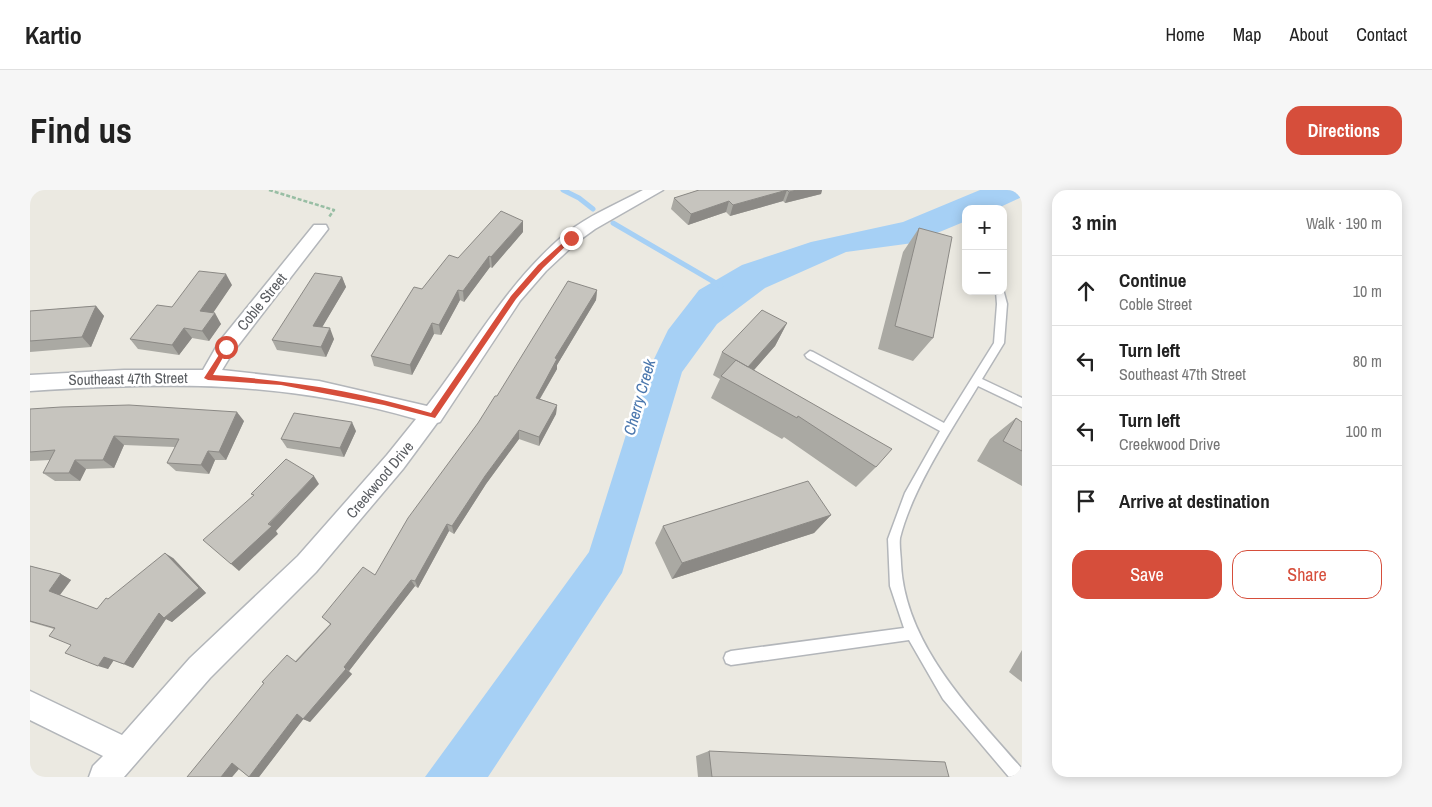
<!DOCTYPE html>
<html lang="en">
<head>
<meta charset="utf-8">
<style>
  body { margin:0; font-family:"Archivo Narrow",sans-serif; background:#f6f6f6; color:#222 }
  .controls { position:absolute; right:15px; top:15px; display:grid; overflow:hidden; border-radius:10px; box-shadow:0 2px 12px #0003 }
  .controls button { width:45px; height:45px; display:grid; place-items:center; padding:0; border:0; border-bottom:1px solid #e0e0e0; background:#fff; color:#222; font:25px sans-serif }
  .stop { position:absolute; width:15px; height:15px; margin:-11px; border:4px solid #d64e3b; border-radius:50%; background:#fff }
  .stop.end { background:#d64e3b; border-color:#fff; box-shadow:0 1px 5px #0008 }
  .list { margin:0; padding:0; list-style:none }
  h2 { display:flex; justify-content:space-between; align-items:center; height:65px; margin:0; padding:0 20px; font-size:21px }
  h2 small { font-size:16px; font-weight:400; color:#767676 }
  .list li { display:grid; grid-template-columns:32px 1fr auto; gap:15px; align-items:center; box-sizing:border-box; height:70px; padding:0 20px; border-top:1px solid #e0e0e0 }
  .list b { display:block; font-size:19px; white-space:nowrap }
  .list p { margin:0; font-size:16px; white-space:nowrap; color:#767676 }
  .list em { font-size:16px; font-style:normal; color:#767676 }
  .actions { display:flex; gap:10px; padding:15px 20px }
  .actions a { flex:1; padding:11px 0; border:1px solid #d64e3b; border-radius:15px; text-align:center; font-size:18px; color:#d64e3b }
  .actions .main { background:#d64e3b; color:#fff }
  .icon { flex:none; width:28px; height:28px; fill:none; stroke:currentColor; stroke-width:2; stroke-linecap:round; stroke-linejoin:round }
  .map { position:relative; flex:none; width:992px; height:587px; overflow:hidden; border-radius:15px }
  header { display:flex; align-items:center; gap:30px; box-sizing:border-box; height:70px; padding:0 25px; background:#fff; border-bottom:1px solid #e0e0e0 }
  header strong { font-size:24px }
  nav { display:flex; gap:28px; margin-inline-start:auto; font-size:18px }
  .intro { display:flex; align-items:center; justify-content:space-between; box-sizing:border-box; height:120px; padding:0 30px }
  h1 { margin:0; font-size:35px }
  .button { padding:12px 22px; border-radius:15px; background:#d64e3b; color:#fff; font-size:18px; font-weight:700 }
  main { display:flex; gap:30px; padding:0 30px }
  aside { flex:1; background:#fff; border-radius:15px; box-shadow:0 2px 12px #0003 }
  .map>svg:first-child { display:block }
  .water { fill:#a6d0f5 }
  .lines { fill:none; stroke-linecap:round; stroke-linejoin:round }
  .stream { stroke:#a6d0f5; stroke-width:5 }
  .service-casing { stroke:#b3b6ba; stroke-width:3 }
  .minor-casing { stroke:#b3b6ba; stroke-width:3 }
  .path { stroke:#98bea4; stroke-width:2.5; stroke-dasharray:4 2; stroke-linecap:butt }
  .service { fill:#fff; fill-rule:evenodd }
  .minor { fill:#fff; fill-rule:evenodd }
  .wall { fill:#aaa9a3 }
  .shaded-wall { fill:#8b8985 }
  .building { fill:#c6c4be; stroke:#8b8985 }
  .route { fill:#d64e3b }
  .labels { text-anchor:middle; stroke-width:5; stroke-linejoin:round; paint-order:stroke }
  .street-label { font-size:15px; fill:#595c60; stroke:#fff }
  .water-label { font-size:16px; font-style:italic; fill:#4976ad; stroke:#fff }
</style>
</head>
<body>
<header>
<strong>Kartio</strong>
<nav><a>Home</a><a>Map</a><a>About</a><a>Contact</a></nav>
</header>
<div class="intro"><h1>Find us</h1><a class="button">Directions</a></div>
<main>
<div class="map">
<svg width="992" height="587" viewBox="0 0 992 587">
  <rect width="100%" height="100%" fill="#ebe9e1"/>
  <path class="water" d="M950,0H992V7L966,19H936V31L883,53L816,62L735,98L687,134L652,182L592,383L458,587H395L559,362L612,194L638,140L669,100L712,75L781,52L873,32Z"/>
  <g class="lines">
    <path class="stream" d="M533,0L549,8L563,19
      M583,33L691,96"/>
    <g class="service-casing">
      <path id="service" d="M973,99L977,114L974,153L952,189L992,208V217L948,196C922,239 882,299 870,348C869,356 871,366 871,374C875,455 942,521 992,579V587H979L913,509L879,450L701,475L696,473L694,468L696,463L701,461L874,438L860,396L858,349L875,303L910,241L777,168L775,165L780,161L783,162L914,233L964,153L967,114L966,101H973Z"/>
    </g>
    <g class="minor-casing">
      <path id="minor" d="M613,0H633L565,39L547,52L516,81L490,111L410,232L407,233L373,279L286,382L180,488L94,587H59L63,576L73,566L0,530V501L92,545L160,468L268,366L357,265L386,229C251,190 138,192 0,201V185L94,180H173L189,152L284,35H296L298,39L203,162L192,180L289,191L397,216C442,158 477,93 534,45C557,26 587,14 613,0Z"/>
    </g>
    <path class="path" d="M239,0L304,20L299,27"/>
    <use href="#service" class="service"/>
    <use href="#minor" class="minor"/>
  </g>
  <path class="wall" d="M669,0H792L791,4L755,13L753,11L700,26L696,22L658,35L641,19L644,8Z
    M889,38L903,148L883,171L848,159L873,62Z
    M493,42L462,78L460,77L434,112L430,110L411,145L404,144L382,185L344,176L341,166L392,99L428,68Z
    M312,87L316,97L292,137L304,149L296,167L247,160L242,150Z
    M202,95L182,123L191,134L179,151L162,148L149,165L108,159L100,149L142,117Z
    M567,100L566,110L527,175V179L510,209L527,215L526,224L509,256L489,249L456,294L424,344L419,341L388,398L385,396L319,481L322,484L280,532L273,529L229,587H219L209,579L202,587H157L300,434L292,427L345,385L467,206Z
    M66,116L74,126L61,157L0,162V121Z
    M757,133L745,156L724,180L846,277L826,297L754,247L752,249L681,208L690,189L683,185L692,162Z
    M0,219L214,231L196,270H185L179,284L146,281L137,273L145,257L94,255L84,278L56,279L50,291H25L13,283L20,270L0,271Z
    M986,228L992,232V296L947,271L960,249Z
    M326,241L314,267L257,258L251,249Z
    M801,325L784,343L642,389L625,353L633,336Z
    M143,368L176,403L142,432L136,429L103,478L83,470L78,479L41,455L24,439L0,432V376L31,384L41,390L30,405L67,419L78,409Z
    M992,460V492L979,482Z
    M679,561L919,587H668L666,566Z"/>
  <path class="shaded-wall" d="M757,0L753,11L700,26L703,15Z
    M767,0H792L791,4L755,13L759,2Z
    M699,11L696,22L658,35L661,24Z
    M493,31V42L462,78L461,67Z
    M459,66L460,77L434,112L433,101Z
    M196,84L202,95L177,132L170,121Z
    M312,87L316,97L287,146L283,136Z
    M428,100L430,110L411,145L409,135Z
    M567,100L566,110L527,175V179L505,217L506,208L525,168Z
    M66,116L74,126L61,157L52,147Z
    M185,123L191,134L179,151L172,141Z
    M402,133L404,144L382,185L380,175Z
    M757,133L745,156L709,197L718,177Z
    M154,138L162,148L149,165L142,155Z
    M300,138L304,149L296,167L291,157Z
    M527,215L526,224L509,256V247Z
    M207,222L214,231L196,270L189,262Z
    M322,232L326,241L314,267L310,258Z
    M489,240V249L456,294L424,344L422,336L455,286Z
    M84,246L94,255L84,278L73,270Z
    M178,261L185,270L179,284L171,275Z
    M45,270L56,279L50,291L39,283Z
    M284,286L289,294L246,341L248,344L209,381L201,374Z
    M801,325L784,343L642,389L652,373Z
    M417,334L419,341L388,398L385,391Z
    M135,363L143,368L176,403L142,432L136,429L103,478L94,474L129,423Z
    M31,384L41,390L29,406L19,401Z
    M381,390L385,396L319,481L314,477Z
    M74,467L84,470L78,479L68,476Z
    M316,479L322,484L280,532L273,529Z
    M267,524L275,527L229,587H219Z
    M202,573L212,575L202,587H191Z"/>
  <path class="building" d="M669,0H757L703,15L699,11L661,24L644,8Z
    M757,0H767L759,2Z
    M471,21L493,31L461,67L459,66L433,101L428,100L409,135L402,133L380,175L341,166L384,97L392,99L419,65L428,68Z
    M889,38L922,47L903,148L865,136Z
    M169,81L196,84L170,121L185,123L172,141L154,138L142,155L100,149L127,115L142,117Z
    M285,83L312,87L283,136L300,138L291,157L242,150Z
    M538,91L567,100L525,168L527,169L506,208L527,215L509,247L489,240L455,286L422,336L417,334L385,391L381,390L314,477L316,479L273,529L267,524L219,587L202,573L191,587H157L234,493L232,492L257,465L266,472L301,434L292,427L333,377L345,385L378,328L448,233L465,206H467Z
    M66,116L52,147L0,151V121Z
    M732,120L757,133L718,177L692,162Z
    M706,170L862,259L846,277L768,226L767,228L691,186Z
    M99,215L207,222L189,262L178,261L171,275L137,273L149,249L84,246L73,270H45L39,283H13L25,260L0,262V219L31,217Z
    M264,223L322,232L310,258L251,249Z
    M986,228L992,232V261L973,251Z
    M256,269L284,286L238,334L242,336L201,374L173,350L224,305L221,304Z
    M778,291L801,325L652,373L633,336Z
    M135,363L169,398L134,428L129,423L94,474L74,467L68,476L35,463L41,455L19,446L25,438L0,431V376L31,384L19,401L67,419L76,408L78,409Z
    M679,561L915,572L919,587H682Z"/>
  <path class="route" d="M539,47L544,48L513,78L486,109L405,228L354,215L251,195L178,190L174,188L196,154L199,157L183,185C258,190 328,201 401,223L481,106L508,75Z"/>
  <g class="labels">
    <g class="street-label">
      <text transform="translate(232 112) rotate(-51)" y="5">Coble Street</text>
      <text transform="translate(98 189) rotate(-1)" y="5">Southeast 47th Street</text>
      <text transform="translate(350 290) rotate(-50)" y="5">Creekwood Drive</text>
    </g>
    <g class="water-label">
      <text transform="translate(609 207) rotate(-74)" y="6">Cherry Creek</text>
    </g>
  </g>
</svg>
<div class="controls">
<button>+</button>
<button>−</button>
</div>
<div class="stop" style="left:196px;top:157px"></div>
<div class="stop end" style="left:541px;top:48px"></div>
</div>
<aside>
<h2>3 min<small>Walk · 190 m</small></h2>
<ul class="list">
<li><svg class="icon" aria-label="ahead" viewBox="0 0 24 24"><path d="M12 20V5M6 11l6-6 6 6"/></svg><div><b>Continue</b><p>Coble Street</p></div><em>10 m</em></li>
<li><svg class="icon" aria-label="left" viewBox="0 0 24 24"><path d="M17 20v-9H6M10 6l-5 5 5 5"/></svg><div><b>Turn left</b><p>Southeast 47th Street</p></div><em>80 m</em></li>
<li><svg class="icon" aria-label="left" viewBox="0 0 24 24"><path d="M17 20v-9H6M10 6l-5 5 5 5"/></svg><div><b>Turn left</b><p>Creekwood Drive</p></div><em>100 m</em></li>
<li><svg class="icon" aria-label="arrive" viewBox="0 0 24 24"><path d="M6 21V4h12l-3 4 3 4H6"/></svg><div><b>Arrive at destination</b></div></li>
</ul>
<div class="actions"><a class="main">Save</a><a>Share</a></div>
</aside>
</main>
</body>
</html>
